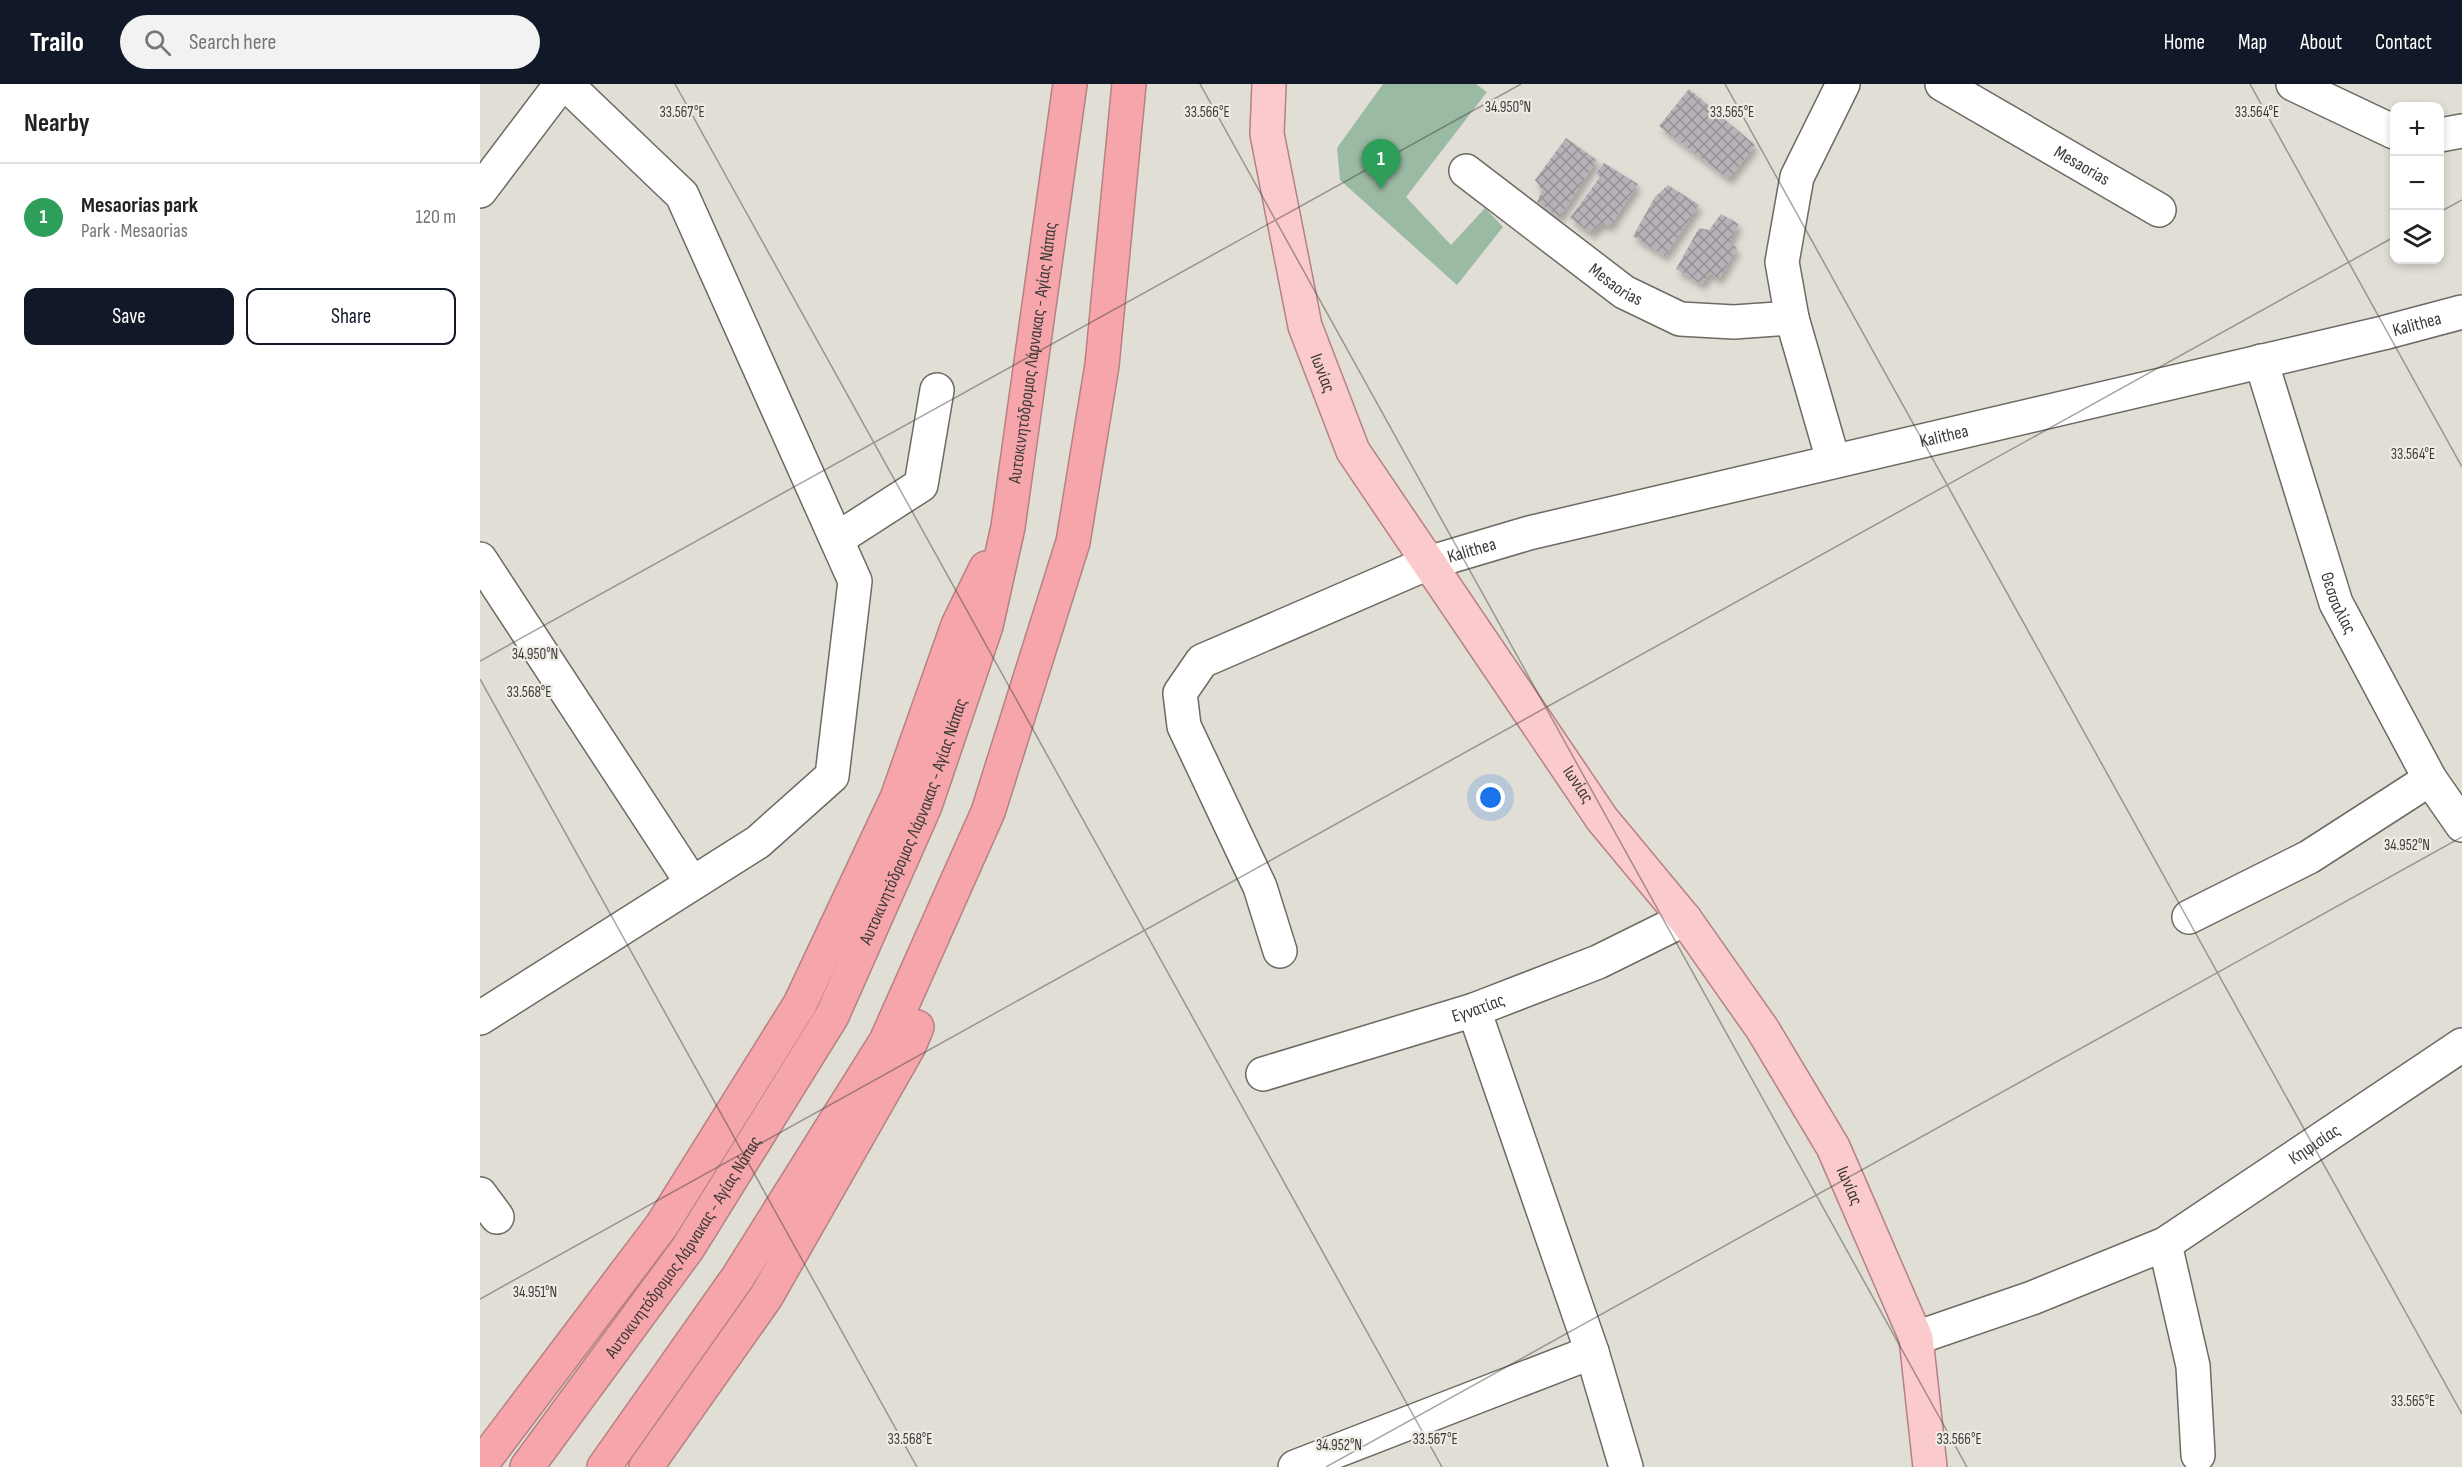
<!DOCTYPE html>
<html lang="en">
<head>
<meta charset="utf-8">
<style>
  body { margin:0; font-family:"Sofia Sans Condensed",sans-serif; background:#f2f2f2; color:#222 }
  .controls { position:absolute; right:18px; top:18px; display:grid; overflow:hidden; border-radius:12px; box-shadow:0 3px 9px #0003 }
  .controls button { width:54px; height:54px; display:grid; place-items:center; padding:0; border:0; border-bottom:2px solid #e0e0e0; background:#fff; color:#222; font:30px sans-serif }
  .you { position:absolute; left:1011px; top:714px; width:21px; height:21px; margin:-15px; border:4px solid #fff; border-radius:50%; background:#1a73e8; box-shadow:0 0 0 9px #1a73e833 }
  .badge { display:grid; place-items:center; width:39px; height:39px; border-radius:50%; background:#111827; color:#fff; font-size:20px; font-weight:700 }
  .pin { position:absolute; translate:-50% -50px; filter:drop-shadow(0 2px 3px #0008) }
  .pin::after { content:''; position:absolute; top:32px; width:21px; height:18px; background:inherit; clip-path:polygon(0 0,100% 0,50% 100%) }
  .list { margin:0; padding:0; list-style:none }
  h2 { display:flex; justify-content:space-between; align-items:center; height:78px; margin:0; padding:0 24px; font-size:26px }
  h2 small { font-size:20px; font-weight:400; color:#767676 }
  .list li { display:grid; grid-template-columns:39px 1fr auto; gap:18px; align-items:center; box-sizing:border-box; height:108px; padding:0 24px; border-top:2px solid #e0e0e0 }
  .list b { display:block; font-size:22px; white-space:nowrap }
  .list p { margin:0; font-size:20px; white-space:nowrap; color:#767676 }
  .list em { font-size:20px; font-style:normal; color:#767676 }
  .actions { display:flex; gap:12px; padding:18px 24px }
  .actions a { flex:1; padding:14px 0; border:2px solid #111827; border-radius:12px; text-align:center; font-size:21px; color:#111827 }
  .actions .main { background:#111827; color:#fff }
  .icon { flex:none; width:33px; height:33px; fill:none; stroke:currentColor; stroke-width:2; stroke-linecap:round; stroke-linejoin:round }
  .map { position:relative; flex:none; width:1982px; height:1383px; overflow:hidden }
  header { display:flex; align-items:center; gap:36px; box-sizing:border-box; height:84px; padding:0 30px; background:#111827; color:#fff }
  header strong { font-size:28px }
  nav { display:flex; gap:33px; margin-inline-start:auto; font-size:21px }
  .search { width:420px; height:54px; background:#f2f2f2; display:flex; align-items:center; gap:15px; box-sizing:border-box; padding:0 21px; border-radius:33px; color:#767676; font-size:22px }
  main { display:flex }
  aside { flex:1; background:#fff }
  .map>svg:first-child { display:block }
  .park { fill:#9bbaa4 }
  .building { fill:url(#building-cross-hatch); filter:url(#shadow) }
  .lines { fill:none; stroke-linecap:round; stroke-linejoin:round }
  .minor-casing { stroke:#6d6a63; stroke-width:36 }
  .major-casing { stroke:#b58182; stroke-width:36 }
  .highway-casing { stroke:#b58182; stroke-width:36 }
  .minor { stroke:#fff; stroke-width:33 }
  .major { stroke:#facacc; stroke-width:33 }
  .highway { stroke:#f6a6aa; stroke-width:33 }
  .ticks { fill:none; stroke:#3d3b38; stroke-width:1.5; stroke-opacity:0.45 }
  .labels { text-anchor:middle; stroke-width:4.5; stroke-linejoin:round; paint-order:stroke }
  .street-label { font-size:18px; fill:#3d3b38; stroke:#eeebe4 }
  .ticks-label { font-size:15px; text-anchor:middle; fill:#3d3b38; stroke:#eeebe4; stroke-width:4.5; stroke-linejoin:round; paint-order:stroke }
</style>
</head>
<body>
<header>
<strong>Trailo</strong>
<div class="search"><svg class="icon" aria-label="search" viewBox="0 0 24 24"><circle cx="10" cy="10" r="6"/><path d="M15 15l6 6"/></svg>Search here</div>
<nav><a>Home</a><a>Map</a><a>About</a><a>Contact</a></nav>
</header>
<main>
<aside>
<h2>Nearby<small></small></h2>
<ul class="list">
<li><span class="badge" style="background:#2e9e5b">1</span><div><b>Mesaorias park</b><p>Park · Mesaorias</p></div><em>120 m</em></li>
</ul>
<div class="actions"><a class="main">Save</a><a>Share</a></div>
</aside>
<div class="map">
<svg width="1982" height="1383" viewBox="0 0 1982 1383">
  <defs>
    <pattern id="building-cross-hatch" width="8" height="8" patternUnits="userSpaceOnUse" patternTransform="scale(1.5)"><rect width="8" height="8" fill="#b6b2b8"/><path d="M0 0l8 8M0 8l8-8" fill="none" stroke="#959297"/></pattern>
    <filter id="shadow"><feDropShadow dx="3.5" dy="6" stdDeviation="3" flood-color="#0004"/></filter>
  </defs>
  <rect width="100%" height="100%" fill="#e1ded6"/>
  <path class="park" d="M903,0H996L1007,8L926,113L971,161L1005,124L1023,143L977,201L860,96L857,64Z"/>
  <path class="building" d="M1209,5L1275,61L1249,95L1179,42Z
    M1086,54L1117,76L1080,133L1057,118L1062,106L1055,96Z
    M1124,79L1158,100L1130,142L1122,139L1111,149L1090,134L1120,93L1116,89Z
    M1188,101L1219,121L1185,172L1153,152L1175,113Z
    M1241,130L1259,140L1249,158L1257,164L1239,195L1230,189L1222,200L1196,185L1219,144L1229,146Z"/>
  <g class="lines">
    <g class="minor-casing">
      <g id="minor">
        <path id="s1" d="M1462,0L1679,126"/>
        <path d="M1813,0L1914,48"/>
        <path d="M1960,51L1982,47"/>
        <path id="s2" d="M986,87L1144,208L1200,235L1254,238L1312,234"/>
        <path d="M0,107L81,0"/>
        <path id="s3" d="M1781,277L1856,519L1950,695L1982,741"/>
        <path d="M1353,376L1312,234L1302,178L1317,93L1363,0"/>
        <path d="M357,455L441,401L457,306"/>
        <path d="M0,475L212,799"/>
        <path d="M1709,833L1829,773L1950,695"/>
        <path id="s4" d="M800,867L780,803L704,642L700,609L722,577L948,479L1049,449L1903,249L1982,228"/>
        <path d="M994,926L1112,1268L1146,1383"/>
        <path d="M0,934L278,758L352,692L375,497L202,111L86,0"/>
        <path id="s5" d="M783,990L994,926L1118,878L1205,835"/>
        <path d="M0,1110L17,1133"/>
        <path d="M1685,1160L1713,1282L1718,1371"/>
        <path id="s6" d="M1436,1254L1552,1214L1685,1160L1982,961"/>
        <path d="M815,1383L1112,1268"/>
      </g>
    </g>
    <g class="major-casing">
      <g id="major">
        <path id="s7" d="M789,0L787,50L825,242L873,367L1122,735L1205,835L1283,946L1353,1063L1436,1254L1450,1383"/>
      </g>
    </g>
    <g class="highway-casing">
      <g id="highway">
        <path d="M0,1382L182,1141L320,920L417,714L478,541L506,484"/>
        <path id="s8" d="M47,1383L208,1164L352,932L445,722L506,542L528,443L590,0"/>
        <path d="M124,1383L258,1193L406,957L508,728L593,458L622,281L649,0"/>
        <path d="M166,1383L286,1213L429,962L437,943"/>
      </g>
    </g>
    <use href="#minor" class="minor"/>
    <use href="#major" class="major"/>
    <use href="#highway" class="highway"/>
  </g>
  <path class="ticks" d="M195,0L962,1383M720,0L1487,1383M1245,0L1982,1330M1770,0L1982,383M1960,128L1982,116M0,577L1041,0M0,595L437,1383M0,1215L1914,153M846,1383L1982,753"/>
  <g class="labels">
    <g class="street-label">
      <text dy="6" stroke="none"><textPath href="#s1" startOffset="162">Mesaorias</textPath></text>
      <text dy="6" stroke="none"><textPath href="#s2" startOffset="188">Mesaorias</textPath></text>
      <text dy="6" stroke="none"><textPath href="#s4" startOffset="1581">Kalithea</textPath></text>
      <text dy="6" stroke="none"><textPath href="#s8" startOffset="1242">Αυτοκινητόδρομος Λάρνακας - Αγίας Νάπας</textPath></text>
      <text dy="6" stroke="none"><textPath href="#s7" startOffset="296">Ιωνίας</textPath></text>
      <text dy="6" stroke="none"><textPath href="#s4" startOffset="1095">Kalithea</textPath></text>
      <text dy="6" stroke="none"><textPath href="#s4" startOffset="609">Kalithea</textPath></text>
      <text dy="6" stroke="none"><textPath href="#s3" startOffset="254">Θεσσαλίας</textPath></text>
      <text dy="6" stroke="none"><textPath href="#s7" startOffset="782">Ιωνίας</textPath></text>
      <text dy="6" stroke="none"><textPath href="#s8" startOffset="756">Αυτοκινητόδρομος Λάρνακας - Αγίας Νάπας</textPath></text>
      <text dy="6" stroke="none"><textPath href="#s5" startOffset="225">Εγνατίας</textPath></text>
      <text dy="6" stroke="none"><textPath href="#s6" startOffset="446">Κηφισίας</textPath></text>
      <text dy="6" stroke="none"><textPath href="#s7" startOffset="1268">Ιωνίας</textPath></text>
      <text dy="6" stroke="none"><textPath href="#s8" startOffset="270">Αυτοκινητόδρομος Λάρνακας - Αγίας Νάπας</textPath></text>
    </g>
  </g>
  <g class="ticks-label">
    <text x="1028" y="28">34.950°N</text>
    <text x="1777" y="33">33.564°E</text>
    <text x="202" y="33">33.567°E</text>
    <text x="727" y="33">33.566°E</text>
    <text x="1252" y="33">33.565°E</text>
    <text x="1933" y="375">33.564°E</text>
    <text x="55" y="575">34.950°N</text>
    <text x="49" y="613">33.568°E</text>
    <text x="1927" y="766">34.952°N</text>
    <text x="55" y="1213">34.951°N</text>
    <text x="1933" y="1322">33.565°E</text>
    <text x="430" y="1360">33.568°E</text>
    <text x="955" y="1360">33.567°E</text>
    <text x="1479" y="1360">33.566°E</text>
    <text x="859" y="1366">34.952°N</text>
  </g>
</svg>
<div class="controls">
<button>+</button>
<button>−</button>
<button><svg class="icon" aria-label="layers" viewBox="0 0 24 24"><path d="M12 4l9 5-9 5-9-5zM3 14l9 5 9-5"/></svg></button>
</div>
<div class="you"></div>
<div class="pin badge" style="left:901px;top:105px;background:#2e9e5b">1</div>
</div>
</main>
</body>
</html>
